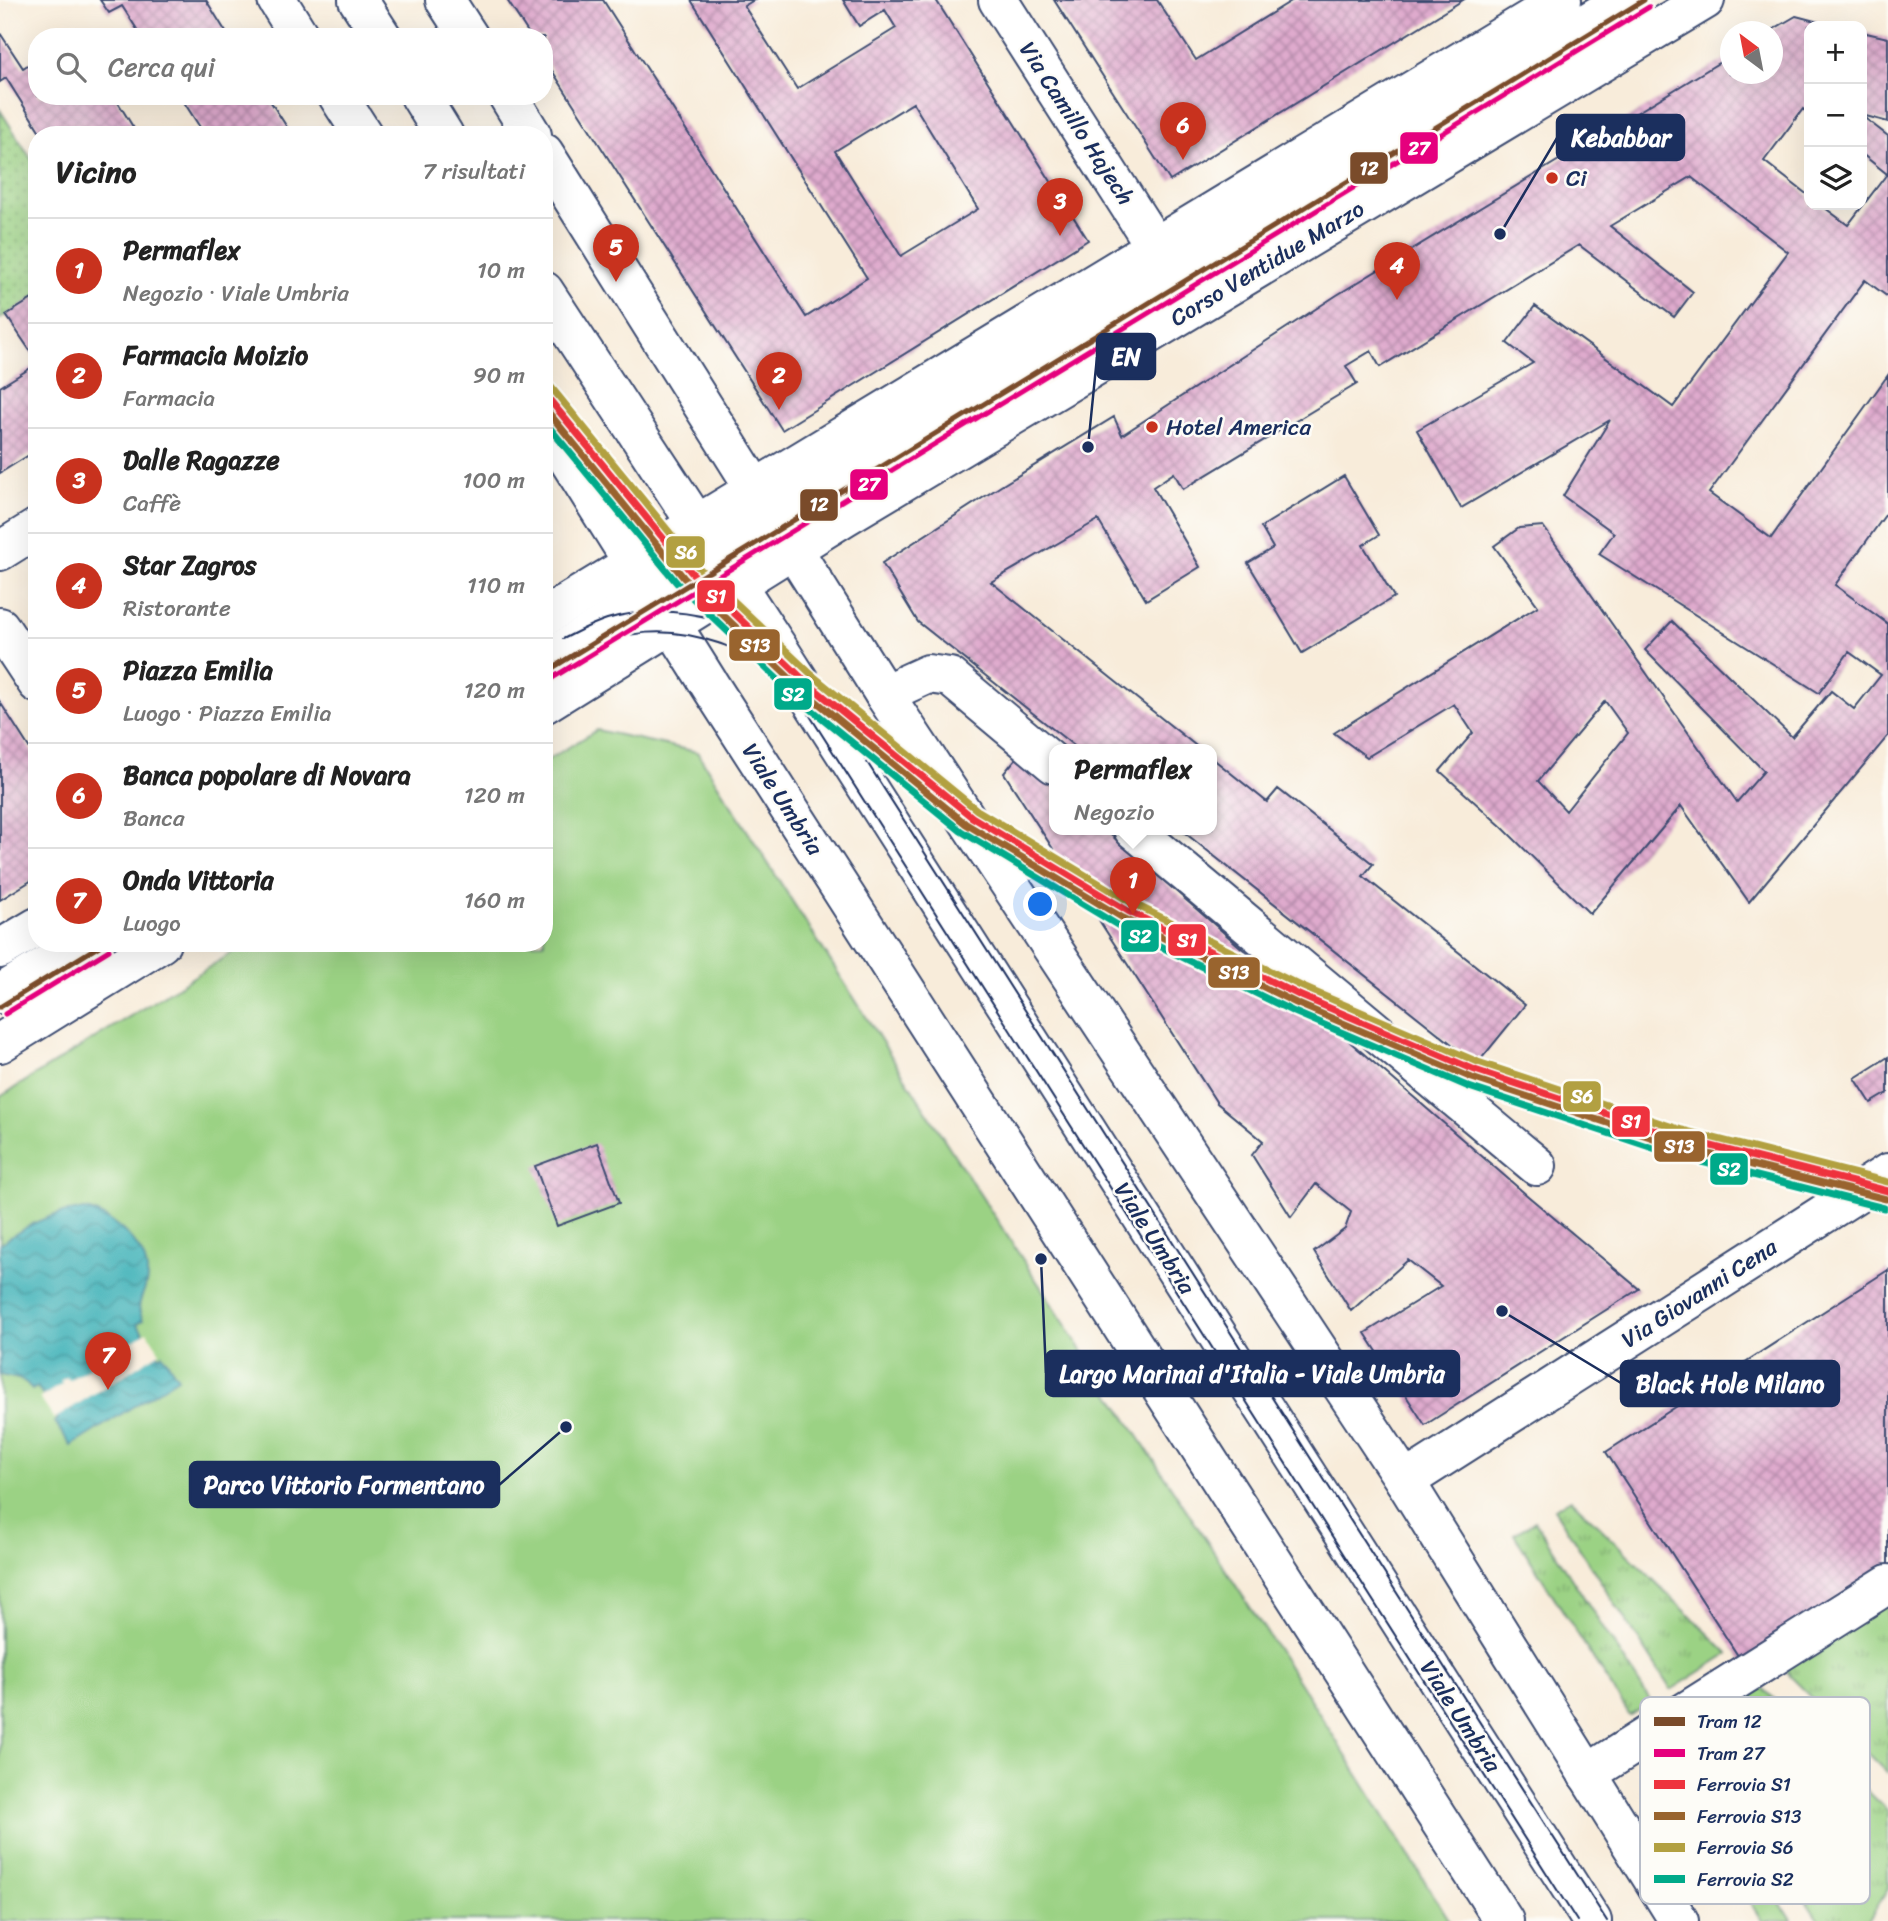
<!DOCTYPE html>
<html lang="it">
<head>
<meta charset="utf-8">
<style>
  body { margin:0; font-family:Sriracha,sans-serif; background:#f6f6f6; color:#222 }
  .controls { position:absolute; right:21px; top:21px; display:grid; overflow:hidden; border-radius:14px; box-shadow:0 7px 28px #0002 }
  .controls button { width:63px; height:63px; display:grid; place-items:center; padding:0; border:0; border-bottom:2px solid #e0e0e0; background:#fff; color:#222; font:35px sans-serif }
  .compass { position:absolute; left:1720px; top:21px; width:63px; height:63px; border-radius:50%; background:#fff; box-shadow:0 7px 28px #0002; rotate:328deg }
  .you { position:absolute; left:1041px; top:905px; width:24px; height:24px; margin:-18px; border:5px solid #fff; border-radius:50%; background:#1a73e8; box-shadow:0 0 0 10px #1a73e833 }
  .badge { display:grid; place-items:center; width:46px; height:46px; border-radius:50%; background:#c8321e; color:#fff; font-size:23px; font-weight:700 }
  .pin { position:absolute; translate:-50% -58px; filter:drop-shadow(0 2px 4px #0008) }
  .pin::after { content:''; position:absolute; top:37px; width:24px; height:21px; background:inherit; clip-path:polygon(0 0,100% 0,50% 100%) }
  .popup { position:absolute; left:1049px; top:744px; width:168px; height:91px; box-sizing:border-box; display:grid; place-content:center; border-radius:14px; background:#fff; filter:drop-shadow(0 2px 5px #0005); font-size:23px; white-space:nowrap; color:#767676 }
  .popup b { font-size:26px; color:#222 }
  .popup::after { content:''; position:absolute; left:50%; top:100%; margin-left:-14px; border:14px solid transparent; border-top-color:#fff }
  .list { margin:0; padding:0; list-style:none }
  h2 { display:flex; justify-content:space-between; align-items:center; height:91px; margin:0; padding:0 28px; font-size:30px }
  h2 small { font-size:23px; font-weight:400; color:#767676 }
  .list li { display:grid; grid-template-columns:46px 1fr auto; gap:21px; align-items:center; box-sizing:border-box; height:105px; padding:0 28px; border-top:2px solid #e0e0e0 }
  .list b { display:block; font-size:26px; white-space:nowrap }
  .list p { margin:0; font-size:23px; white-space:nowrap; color:#767676 }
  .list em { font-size:23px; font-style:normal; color:#767676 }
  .icon { flex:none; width:38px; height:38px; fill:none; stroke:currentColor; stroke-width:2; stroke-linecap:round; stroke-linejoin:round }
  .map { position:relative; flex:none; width:1888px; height:1921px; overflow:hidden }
  .search { position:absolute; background:#fff; box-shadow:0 7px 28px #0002; left:28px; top:28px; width:525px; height:77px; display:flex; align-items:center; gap:18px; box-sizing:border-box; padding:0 24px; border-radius:28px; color:#767676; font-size:26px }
  .panel { position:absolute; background:#fff; box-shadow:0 7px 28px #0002; left:28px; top:126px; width:525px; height:826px; border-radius:28px }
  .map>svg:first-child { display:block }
  .grass { fill:url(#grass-tufts); stroke:#5b8071; stroke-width:2 }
  .park { fill:#9bd284; stroke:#5b8071; stroke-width:2 }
  .garden { fill:url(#garden-dots); stroke:#5b8071; stroke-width:2 }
  .water { fill:url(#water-waves); stroke:#2e718c; stroke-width:2 }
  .pier { fill:#f8ecda }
  .building { fill:url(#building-cross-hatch); fill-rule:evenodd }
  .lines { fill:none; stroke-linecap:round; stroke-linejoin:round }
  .minor-casing { stroke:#3c4b71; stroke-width:42 }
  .major-casing { stroke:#3c4b71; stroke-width:42 }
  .minor { stroke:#fff; stroke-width:38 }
  .major { stroke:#fff; stroke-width:38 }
  .tram { stroke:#1b2f5e; stroke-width:2 }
  .rail-1-casing { stroke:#fdfcf7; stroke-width:12 }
  .rail-2-casing { stroke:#fdfcf7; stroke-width:12 }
  .rail-3-casing { stroke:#fdfcf7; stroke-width:12 }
  .rail-4-casing { stroke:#fdfcf7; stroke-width:12 }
  .rail-1 { stroke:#ee333e; stroke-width:7 }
  .rail-2 { stroke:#99642e; stroke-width:7 }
  .rail-3 { stroke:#b2a041; stroke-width:7 }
  .rail-4 { stroke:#00aa8a; stroke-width:7 }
  .tram-1-casing { stroke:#fdfcf7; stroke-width:10 }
  .tram-2-casing { stroke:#fdfcf7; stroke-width:10 }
  .tram-1 { stroke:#7a4b2a; stroke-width:5 }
  .tram-2 { stroke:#e5007d; stroke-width:5 }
  .poi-dot { fill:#c8321e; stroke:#fdfcf7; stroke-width:2.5 }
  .labels { text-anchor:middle; stroke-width:5; stroke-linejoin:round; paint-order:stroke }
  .street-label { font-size:23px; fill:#1b2f5e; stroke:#fdfcf7 }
  .poi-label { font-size:23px; fill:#1b2f5e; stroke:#fdfcf7; text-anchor:start }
  .key { fill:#fdfcf7; stroke:#b9bec9; stroke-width:2 }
  .key-label { font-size:19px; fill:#1b2f5e }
  .leader { fill:none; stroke:#1b2f5e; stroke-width:2.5 }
  .callout-dot { fill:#1b2f5e; stroke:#fdfcf7; stroke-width:2.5 }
  .callout { fill:#1b2f5e; stroke:#1b2f5e; stroke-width:2.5 }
  .callout-label { font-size:24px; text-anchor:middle; font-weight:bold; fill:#fff }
  .line-badge { stroke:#fdfcf7; stroke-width:2.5 }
  .badge-label { font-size:19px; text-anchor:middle; font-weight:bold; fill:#fff }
</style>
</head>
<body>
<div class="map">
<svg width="1888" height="1921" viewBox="0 0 1888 1921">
  <defs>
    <pattern id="grass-tufts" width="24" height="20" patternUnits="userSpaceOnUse" patternTransform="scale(1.75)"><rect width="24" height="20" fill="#9bd284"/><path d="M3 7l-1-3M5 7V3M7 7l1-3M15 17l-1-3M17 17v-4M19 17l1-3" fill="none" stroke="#7eab6f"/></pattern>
    <pattern id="garden-dots" width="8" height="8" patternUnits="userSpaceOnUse" patternTransform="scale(1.75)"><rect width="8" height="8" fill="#9bd284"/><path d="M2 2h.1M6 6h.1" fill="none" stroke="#7eab6f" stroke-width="1.8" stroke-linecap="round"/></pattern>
    <pattern id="water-waves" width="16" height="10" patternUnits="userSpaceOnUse" patternTransform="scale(1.75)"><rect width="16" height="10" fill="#42b3b9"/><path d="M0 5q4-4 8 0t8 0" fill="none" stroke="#36929a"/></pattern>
    <pattern id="building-cross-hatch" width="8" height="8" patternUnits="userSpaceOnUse" patternTransform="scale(1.75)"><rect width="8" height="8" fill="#dfaacd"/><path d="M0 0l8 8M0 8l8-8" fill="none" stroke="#b48baa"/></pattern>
  </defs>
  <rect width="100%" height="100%" fill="#fdfcf7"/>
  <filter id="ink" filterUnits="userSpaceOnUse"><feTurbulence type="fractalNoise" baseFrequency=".0143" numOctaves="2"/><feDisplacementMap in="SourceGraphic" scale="14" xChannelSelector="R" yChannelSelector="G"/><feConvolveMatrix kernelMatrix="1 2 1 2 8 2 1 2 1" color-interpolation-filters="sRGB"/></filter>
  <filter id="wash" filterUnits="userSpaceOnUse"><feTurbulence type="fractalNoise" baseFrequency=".00686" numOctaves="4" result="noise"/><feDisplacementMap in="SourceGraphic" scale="28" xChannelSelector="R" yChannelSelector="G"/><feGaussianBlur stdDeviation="1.57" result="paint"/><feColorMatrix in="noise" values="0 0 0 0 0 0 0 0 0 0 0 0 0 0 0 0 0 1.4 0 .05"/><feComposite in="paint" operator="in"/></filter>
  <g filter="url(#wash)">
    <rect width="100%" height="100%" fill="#f8ecda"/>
    <path class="grass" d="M1571,1499L1728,1653V1654L1671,1690L1554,1509Z
      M1535,1521L1651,1702L1630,1716L1514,1534Z
      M1888,1602V1773L1783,1669Z
      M1759,1684L1888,1811V1889L1868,1921H1819L1724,1773L1731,1768L1708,1733L1701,1737L1694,1726Z
      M1682,1750L1792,1921H1762L1660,1763Z"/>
    <path class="park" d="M597,730L697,752L955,1156L1310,1699L1450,1921H0V1097L248,943H544V762Z"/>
    <path class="garden" d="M0,110L37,168V296L0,319Z"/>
    <path class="water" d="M85,1210C112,1215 150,1248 147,1278C146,1294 133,1304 143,1320L137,1324L159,1356L162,1354L178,1378L71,1446L55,1422L58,1419L37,1387L32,1390C24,1376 14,1379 0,1375V1244C26,1226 52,1211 85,1210Z"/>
    <path class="pier" d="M147,1332L160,1352L54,1419L40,1398L62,1384L60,1381L67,1377L69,1380L90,1367L88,1363L94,1359L97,1363L120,1348L118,1344L124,1341L127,1344Z"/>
    <g id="blocks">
      <path class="building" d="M100,0H206L229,37H142L122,6L109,13Z
        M507,0H603L806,317L867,278L691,0H754L744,6L797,89L896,28L885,10L859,26L843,0H936L1088,240L782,430L544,58V37H531ZM913,103L978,209L901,256L835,151Z
        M1054,0H1157L1196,60L1293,0H1463L1170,181Z
        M1796,16L1834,26H1809V114L1803,109L1764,161L1809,196V205H1821L1848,225L1887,174L1862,154V116L1888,136V297L1865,280L1709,493L1771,538L1888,375V511L1835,585L1888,624V736L1749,902L1681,806L1590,914L1501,826L1440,771L1473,733L1454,704L1367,757L1334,733L1538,606L1494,546L1519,528L1543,526L1737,802L1764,771L1645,650L1672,621L1792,737L1831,691L1854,709L1881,675L1849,652L1819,693L1599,554L1614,533L1563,496L1610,420L1461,508L1417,430L1533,363L1507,343L1535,306L1673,407L1788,252L1691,177L1610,226L1693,292L1674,317L1579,245L1380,367L1371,351L1346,366L1357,384L1183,489L1174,473L1153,487L1200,567L1146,600L1098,520L991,582L1200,749H1078L918,622L882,563L1001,486L1114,417L1122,435L1337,295L1730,56V74H1772V30ZM1605,701L1628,733L1566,811L1538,781Z
        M1862,32L1888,38V122L1862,115Z
        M0,33L23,68L37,59V96H114L138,135H42L6,78L0,82Z
        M180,96H267L292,135H205Z
        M37,296V361L6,315Z
        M37,364V450L0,473V387Z
        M1344,476L1379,535L1363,545L1394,597L1302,653L1248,563L1273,548L1261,527Z
        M0,702L37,760V877L0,900Z
        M1018,756L1054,787V829H1104L1529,1197L1639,1289L1425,1425L1365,1333L1441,1286L1408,1260L1351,1311L1314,1252L1345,1229L1351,1212L1316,1184L1291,1217L1252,1155L1263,1141L1217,1103L1004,773Z
        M1212,758L1267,802L1278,789L1373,864L1363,876L1525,1005L1477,1064L1180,829H1212Z
        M1888,1057V1093L1871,1103L1855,1078Z
        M597,1143L619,1203L557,1226L535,1166Z
        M1888,1270V1573L1744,1665L1606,1452Z"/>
    </g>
  </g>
  <g filter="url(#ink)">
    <use href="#blocks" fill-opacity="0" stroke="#3c4b71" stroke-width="2"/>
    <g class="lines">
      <g class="minor-casing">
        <path id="minor" d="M358,0L382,37
          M998,0L1155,246
          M420,96L444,135
          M544,291L780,651L1592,1921
          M0,551L37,528
          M0,627L37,683
          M544,661L1624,0
          M884,694L928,674L950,677L1054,764
          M1133,829L1537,1166
          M0,994L83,943
          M1405,1481L1888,1173
          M1587,1774L1888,1584"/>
      </g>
      <g class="major-casing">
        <path id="major" d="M277,0L300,37
          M445,0L469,37
          M338,96L363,135
          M508,96L532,135
          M544,153L884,694L1405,1481L1679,1921
          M544,421L711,687L1504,1921
          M544,617L1562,0
          M544,704L844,517L1705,0
          M0,949L37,927
          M0,1043L161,943"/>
      </g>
      <use href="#minor" class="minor"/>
      <use href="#major" class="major"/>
      <path class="tram" d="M563,639C577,632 591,624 607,619C674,599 757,621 806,673C826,695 842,723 858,748L1329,1487L1607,1921
        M577,653C625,630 667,625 718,643C732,648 746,652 758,660C773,670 786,683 798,697L1577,1921"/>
      <g class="rail-1-casing">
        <path id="rail-1" d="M544,393L691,572L806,682L972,817L1128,911L1299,995L1475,1070L1680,1138L1888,1191"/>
      </g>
      <g class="rail-2-casing">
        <path id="rail-2" d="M544,407L684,578L800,688L966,824L1123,918L1296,1003L1472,1078L1677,1146L1886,1199"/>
      </g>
      <g class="rail-3-casing">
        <path id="rail-3" d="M551,387L697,566L812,675L977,810L1132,903L1303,987L1478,1062L1682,1130L1888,1182"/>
      </g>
      <g class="rail-4-casing">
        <path id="rail-4" d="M544,421L677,583L795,696L961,831L1119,926L1292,1011L1469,1087L1674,1155L1884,1208"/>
      </g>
      <use href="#rail-1" class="rail-1"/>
      <use href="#rail-2" class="rail-2"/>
      <use href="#rail-3" class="rail-3"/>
      <use href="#rail-4" class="rail-4"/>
      <g class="tram-1-casing">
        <path id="tram-1" d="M544,673L1644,0
          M0,1007L104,943"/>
      </g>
      <g class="tram-2-casing">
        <path id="tram-2" d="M549,680L1649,7
          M5,1014L109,950"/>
      </g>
      <use href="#tram-1" class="tram-1"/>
      <use href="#tram-2" class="tram-2"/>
    </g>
  </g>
  <g class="poi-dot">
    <circle cx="1552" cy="178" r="7"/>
    <circle cx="1152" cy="427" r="7"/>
  </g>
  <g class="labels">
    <g class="street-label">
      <text transform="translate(1077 123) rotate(57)" y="8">Via Camillo Hajech</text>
      <text transform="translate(1267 263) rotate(-31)" y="8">Corso Ventidue Marzo</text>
      <text transform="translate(783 799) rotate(57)" y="8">Viale Umbria</text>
      <text transform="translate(1155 1238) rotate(57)" y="8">Viale Umbria</text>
      <text transform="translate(1699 1293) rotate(-33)" y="8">Via Giovanni Cena</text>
      <text transform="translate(1461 1716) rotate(57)" y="8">Viale Umbria</text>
    </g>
    <g class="poi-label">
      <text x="1566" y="186">Ci</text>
      <text x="1166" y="435">Hotel America</text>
    </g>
  </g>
  <rect x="1640" y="1697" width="230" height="207" rx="10" class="key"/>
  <rect x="1654" y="1717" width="31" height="9" fill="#7a4b2a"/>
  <rect x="1654" y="1749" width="31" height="8" fill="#e5007d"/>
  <rect x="1654" y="1780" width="31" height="9" fill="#ee333e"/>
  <rect x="1654" y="1812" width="31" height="8" fill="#99642e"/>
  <rect x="1654" y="1843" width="31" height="9" fill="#b2a041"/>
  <rect x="1654" y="1875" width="31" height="8" fill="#00aa8a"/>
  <g class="key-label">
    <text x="1697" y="1728">Tram 12</text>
    <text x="1697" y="1760">Tram 27</text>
    <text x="1697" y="1791">Ferrovia S1</text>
    <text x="1697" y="1823">Ferrovia S13</text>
    <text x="1697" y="1854">Ferrovia S6</text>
    <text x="1697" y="1886">Ferrovia S2</text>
  </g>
  <path class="leader" d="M1500 234L1557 138M1088 447L1097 357M1041 1259L1046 1373M1502 1311L1621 1383M566 1427L499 1485"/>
  <g class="callout-dot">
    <circle cx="1500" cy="234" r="7"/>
    <circle cx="1088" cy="447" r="7"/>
    <circle cx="1041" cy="1259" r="7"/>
    <circle cx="1502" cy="1311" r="7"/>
    <circle cx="566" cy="1427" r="7"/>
  </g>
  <g class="callout">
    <rect x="1557" y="115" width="127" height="45" rx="7"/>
    <rect x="1097" y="334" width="58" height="45" rx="7"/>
    <rect x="1046" y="1351" width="413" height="45" rx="7"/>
    <rect x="1621" y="1361" width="218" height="45" rx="7"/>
    <rect x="190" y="1462" width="309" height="45" rx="7"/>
  </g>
  <g class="callout-label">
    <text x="1621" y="146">Kebabbar</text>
    <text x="1126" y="365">EN</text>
    <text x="1252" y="1382">Largo Marinai d'Italia - Viale Umbria</text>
    <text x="1730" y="1392">Black Hole Milano</text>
    <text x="344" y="1493">Parco Vittorio Formentano</text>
  </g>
  <g class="line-badge">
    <rect x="1399" y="131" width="40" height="34" rx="7" fill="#e5007d"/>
    <rect x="1349" y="151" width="40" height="34" rx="7" fill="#7a4b2a"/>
    <rect x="849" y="468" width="40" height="33" rx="7" fill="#e5007d"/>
    <rect x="799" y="488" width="40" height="34" rx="7" fill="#7a4b2a"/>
    <rect x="665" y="535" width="41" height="34" rx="7" fill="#b2a041"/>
    <rect x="696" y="579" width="40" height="34" rx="7" fill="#ee333e"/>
    <rect x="728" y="628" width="53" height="34" rx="7" fill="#99642e"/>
    <rect x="773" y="677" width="40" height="34" rx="7" fill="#00aa8a"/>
    <rect x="1120" y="919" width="40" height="34" rx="7" fill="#00aa8a"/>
    <rect x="1167" y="923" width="40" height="34" rx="7" fill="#ee333e"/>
    <rect x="1207" y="956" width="54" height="33" rx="7" fill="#99642e"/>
    <rect x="1562" y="1080" width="40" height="33" rx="7" fill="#b2a041"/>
    <rect x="1611" y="1105" width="40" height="33" rx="7" fill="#ee333e"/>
    <rect x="1653" y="1130" width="53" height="33" rx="7" fill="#99642e"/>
    <rect x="1709" y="1152" width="40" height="34" rx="7" fill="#00aa8a"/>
  </g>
  <g class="badge-label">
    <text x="1419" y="155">27</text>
    <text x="1369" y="175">12</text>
    <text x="869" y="491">27</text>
    <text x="819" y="511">12</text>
    <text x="686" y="559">S6</text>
    <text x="716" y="603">S1</text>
    <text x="755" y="652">S13</text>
    <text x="793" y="701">S2</text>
    <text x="1140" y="943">S2</text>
    <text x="1187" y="947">S1</text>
    <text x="1234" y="979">S13</text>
    <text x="1582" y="1103">S6</text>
    <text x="1631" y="1128">S1</text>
    <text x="1679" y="1153">S13</text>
    <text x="1729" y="1176">S2</text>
  </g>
</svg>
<div class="controls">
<button>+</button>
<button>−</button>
<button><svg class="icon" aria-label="layers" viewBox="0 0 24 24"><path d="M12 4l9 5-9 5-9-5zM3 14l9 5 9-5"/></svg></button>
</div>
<svg class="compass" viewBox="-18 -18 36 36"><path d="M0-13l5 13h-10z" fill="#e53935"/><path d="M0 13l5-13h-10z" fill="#767676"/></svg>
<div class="you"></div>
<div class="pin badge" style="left:1133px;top:915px">1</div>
<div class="popup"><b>Permaflex</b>Negozio</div>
<div class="pin badge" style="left:779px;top:410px">2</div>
<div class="pin badge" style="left:1060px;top:236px">3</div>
<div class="pin badge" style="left:1397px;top:300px">4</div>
<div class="pin badge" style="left:616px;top:282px">5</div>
<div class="pin badge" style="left:1183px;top:160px">6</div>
<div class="pin badge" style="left:108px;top:1390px">7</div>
<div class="search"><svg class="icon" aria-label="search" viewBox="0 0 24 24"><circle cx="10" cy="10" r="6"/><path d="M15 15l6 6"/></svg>Cerca qui</div>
<section class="panel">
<h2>Vicino<small>7 risultati</small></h2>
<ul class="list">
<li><span class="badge">1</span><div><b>Permaflex</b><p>Negozio · Viale Umbria</p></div><em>10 m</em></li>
<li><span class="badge">2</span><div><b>Farmacia Moizio</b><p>Farmacia</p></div><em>90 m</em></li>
<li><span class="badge">3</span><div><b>Dalle Ragazze</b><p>Caffè</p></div><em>100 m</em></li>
<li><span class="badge">4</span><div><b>Star Zagros</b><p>Ristorante</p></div><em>110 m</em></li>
<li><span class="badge">5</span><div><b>Piazza Emilia</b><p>Luogo · Piazza Emilia</p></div><em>120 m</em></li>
<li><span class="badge">6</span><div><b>Banca popolare di Novara</b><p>Banca</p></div><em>120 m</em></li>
<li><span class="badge">7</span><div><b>Onda Vittoria</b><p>Luogo</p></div><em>160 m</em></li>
</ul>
</section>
</div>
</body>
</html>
